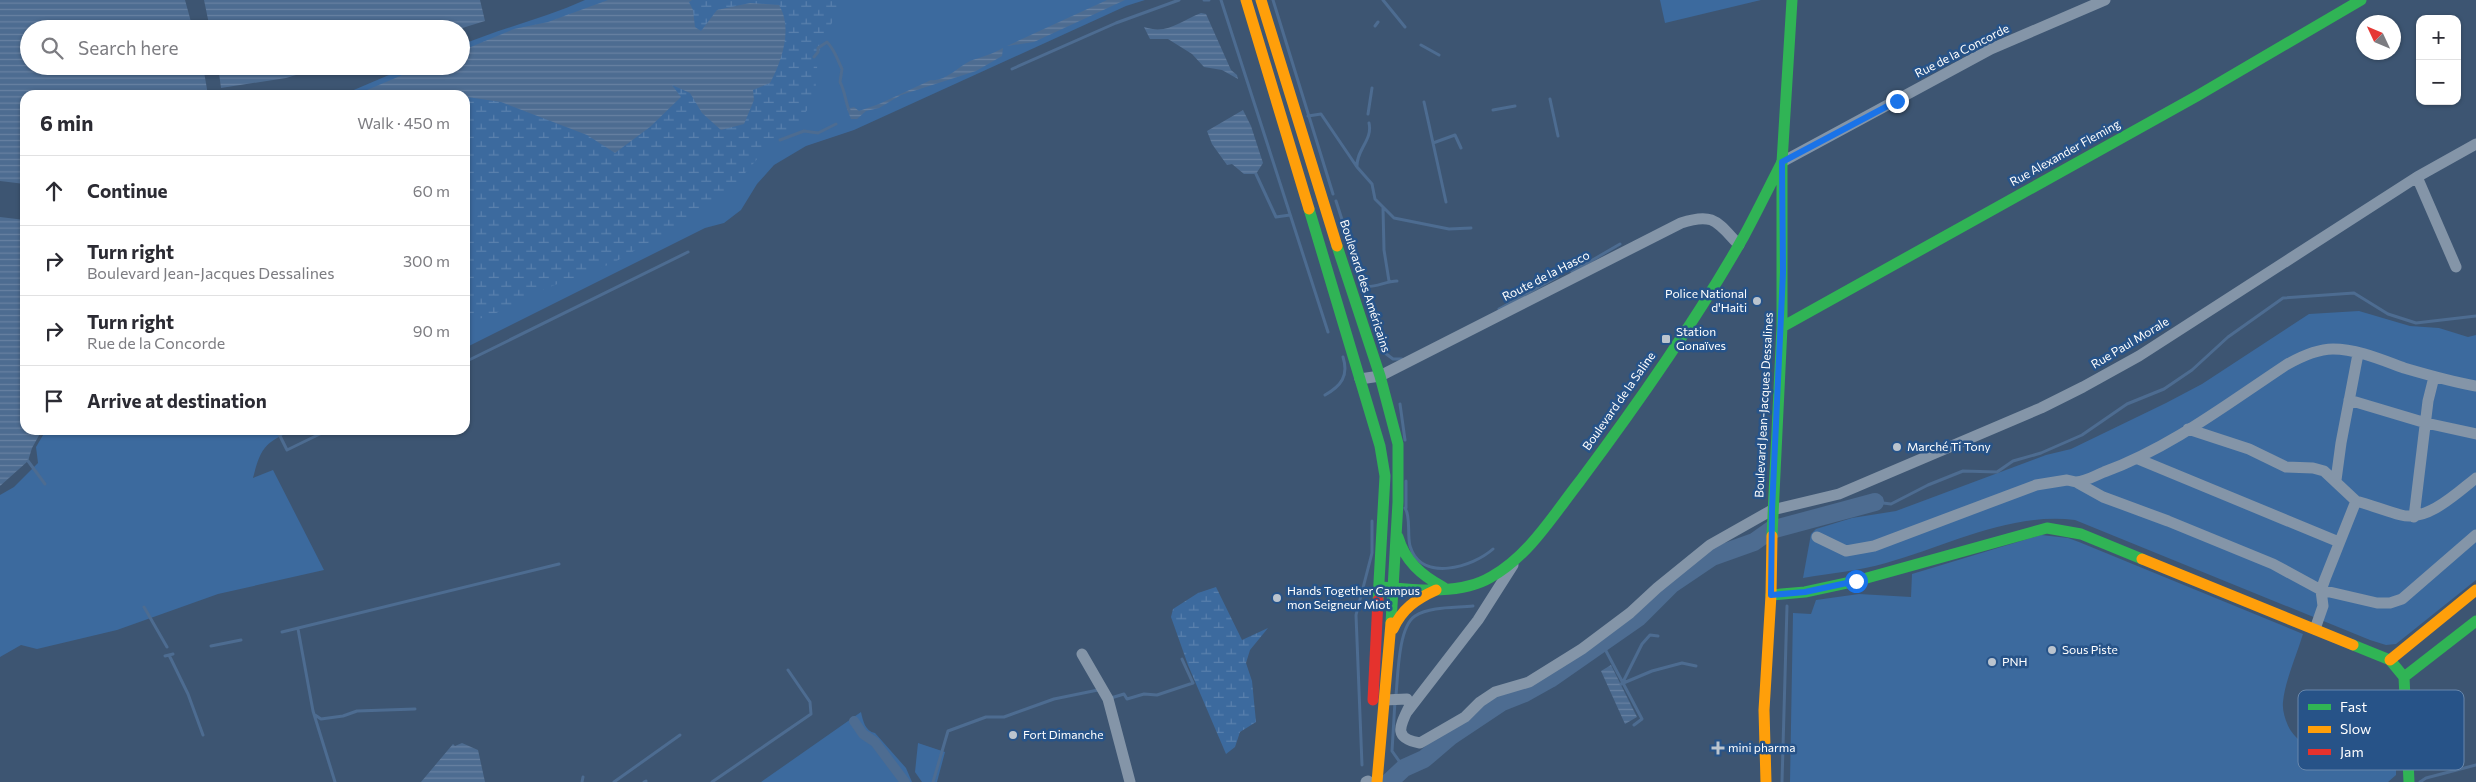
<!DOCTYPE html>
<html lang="en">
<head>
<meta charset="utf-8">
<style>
  body { margin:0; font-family:Commissioner,sans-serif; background:#f7f7f7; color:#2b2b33 }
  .controls { position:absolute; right:15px; top:15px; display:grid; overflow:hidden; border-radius:10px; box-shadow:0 1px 4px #0004 }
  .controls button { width:45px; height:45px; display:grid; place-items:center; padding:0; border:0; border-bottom:1px solid #e1e1e2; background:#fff; color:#2b2b33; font:25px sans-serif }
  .compass { position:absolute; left:2356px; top:15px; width:45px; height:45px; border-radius:50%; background:#fff; box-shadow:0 1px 4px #0004; rotate:314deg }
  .stop { position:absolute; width:15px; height:15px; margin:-11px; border:4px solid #1a73e8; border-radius:50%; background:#fff }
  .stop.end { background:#1a73e8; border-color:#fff; box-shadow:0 1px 5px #0008 }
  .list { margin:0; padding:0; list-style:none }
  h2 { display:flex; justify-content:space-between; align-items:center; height:65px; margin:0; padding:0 20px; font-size:21px }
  h2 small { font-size:16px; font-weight:400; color:#7c7c81 }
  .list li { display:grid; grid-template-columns:32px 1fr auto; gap:15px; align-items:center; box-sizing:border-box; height:70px; padding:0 20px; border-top:1px solid #e1e1e2 }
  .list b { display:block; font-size:19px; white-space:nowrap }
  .list p { margin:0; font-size:16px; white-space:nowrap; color:#7c7c81 }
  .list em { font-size:16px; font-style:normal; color:#7c7c81 }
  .icon { flex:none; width:28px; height:28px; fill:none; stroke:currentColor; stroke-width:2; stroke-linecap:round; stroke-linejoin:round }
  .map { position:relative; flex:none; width:2476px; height:782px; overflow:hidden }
  .search { position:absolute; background:#fff; box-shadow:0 1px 4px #0004; left:20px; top:20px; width:450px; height:55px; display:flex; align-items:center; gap:12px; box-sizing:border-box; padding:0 18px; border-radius:28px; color:#7c7c81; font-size:19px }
  .panel { position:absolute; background:#fff; box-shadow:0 1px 4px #0004; left:20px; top:90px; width:450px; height:345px; border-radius:15px }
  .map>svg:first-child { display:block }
  .green { fill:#3c6a9e }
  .wetland { fill:url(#wetland-marsh) }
  .water { fill:url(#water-rules) }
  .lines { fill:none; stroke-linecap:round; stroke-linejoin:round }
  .stream { stroke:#4d6c91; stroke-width:3 }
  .canal { stroke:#4d6c91; stroke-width:10 }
  .river { stroke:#4d6c91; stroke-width:18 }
  .street { stroke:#8495a8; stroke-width:11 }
  .fast { stroke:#30b455; stroke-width:11 }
  .slow { stroke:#ff9f0a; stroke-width:11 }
  .jam { stroke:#e5322d; stroke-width:11 }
  .route { stroke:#1a73e8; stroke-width:6 }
  .poi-dot { fill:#bbc4ce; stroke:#275388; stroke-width:2 }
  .labels { text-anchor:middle; stroke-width:5; stroke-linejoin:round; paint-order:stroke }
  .street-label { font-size:12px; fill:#fff; stroke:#275388 }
  .poi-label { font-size:12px; fill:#fff; stroke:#275388; text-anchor:start }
  .key { fill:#275388; stroke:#6887ac; stroke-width:1 }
  .key-label { font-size:14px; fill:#fff }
</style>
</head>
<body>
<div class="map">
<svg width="2476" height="782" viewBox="0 0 2476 782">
  <defs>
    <pattern id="wetland-marsh" width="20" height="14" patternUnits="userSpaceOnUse" patternTransform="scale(1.25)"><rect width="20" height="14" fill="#3c6a9e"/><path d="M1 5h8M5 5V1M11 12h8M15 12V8" fill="none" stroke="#5980ad"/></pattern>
    <pattern id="water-rules" width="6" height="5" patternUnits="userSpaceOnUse" patternTransform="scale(1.25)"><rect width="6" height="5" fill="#4d6c91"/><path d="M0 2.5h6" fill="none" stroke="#6882a2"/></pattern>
  </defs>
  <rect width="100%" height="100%" fill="#3d5572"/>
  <path class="green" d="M585,0H1145L1126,6L854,130L806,146L774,165L757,184L741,210L724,223L705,228L465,348V95H342L410,66H461V45C502,28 545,18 585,0Z
    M1660,0H1761L1665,23Z
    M2359,311L2410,326L2439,328L2468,337L2476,335V580L2396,644L2386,645L2370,640L2075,520C2010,512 1947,546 1886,563C1859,571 1830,573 1803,578L1811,534L1816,529L1852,518L1896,511L2046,455L2071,449L2166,403L2202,384L2309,314Z
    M46,430H295C265,442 261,447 253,478L273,470L324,570L218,594L117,630L37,649L21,645L0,657V495L14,487L38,463L36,447Z
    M2041,535L2068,538L2079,542L2303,634C2297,654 2285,681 2283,702C2282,711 2286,723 2291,731C2313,763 2362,750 2396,748V775L2388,782H1790L1793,613L1811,614L1816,600L1859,594L1911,597L1912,574Z
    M861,712C863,721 865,731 875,733L906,768L912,782H761Z
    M918,743L945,752L937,782H922L915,772Z"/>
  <path class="wetland" d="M606,0H842L818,54L815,98L794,130L766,149L739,180L707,209L613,263L547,288L488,317L465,321V228L478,216L473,198L465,190V95H355L424,66H461V51L514,29L548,22Z
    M1216,587L1242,640L1268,628L1250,650L1246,663L1252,681L1256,722L1240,732L1235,747L1226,754L1188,665L1171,617L1173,609L1198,593Z"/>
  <path class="water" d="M0,0H185L193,29H29V66H203L208,95H25V184L0,181Z
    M204,0H480L485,21L459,29H210Z
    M608,0H692L689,2L693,10L695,27L701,31L717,10L750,3L779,5C793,28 782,61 770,83L753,90L754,100L744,124L721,130L702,113L690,93L672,85L681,97L650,127L615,153L587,135L501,102L447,94L355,95L424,66H461V51L514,29L548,22Z
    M1107,0H1125L1034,42L1007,46Z
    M1201,13L1206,14L1231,70L1237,75L1238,79L1222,70L1204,67L1192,54L1168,39H1150L1144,27C1168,35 1180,21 1201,13Z
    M1003,48L1002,56L976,71L901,95L879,108L866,111L857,119H851L847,109L854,107L859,111L879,104L931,80C945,82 958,67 970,61C981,57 993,54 1003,48Z
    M218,66H326L286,78L221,88Z
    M1243,110L1251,126L1263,163L1256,174H1244L1232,164L1227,165L1212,144L1207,131Z
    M0,217L25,220V430H42L32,448L28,461L0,486Z
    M1611,665L1637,717L1625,724L1601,671Z
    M462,743L478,750L485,782H421L453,744L455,746Z"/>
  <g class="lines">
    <path class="stream" d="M1204,0H1209
      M1221,0L1328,332
      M1273,0L1333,194
      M1383,0L1405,27
      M1375,26L1378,22
      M1421,45L1439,55
      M814,57L818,52V48L827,42C835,50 837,59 842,69L840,82C845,91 845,100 849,110
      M1012,69L1116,23L1179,0
      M1550,99L1558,136
      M1424,102L1446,202
      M1493,110L1515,106
      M1368,114L1372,88
      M1308,116L1321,114L1357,167L1372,184L1375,199L1394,218L1449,229L1471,228
      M780,140L804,131L818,133L836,124
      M1433,143L1455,135L1461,148
      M1357,167C1356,150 1373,140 1369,123
      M1256,174L1276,217L1290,215
      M1336,201L1385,353L1393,359H1402
      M1383,208L1384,250L1389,281
      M1572,272L1620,244
      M1362,286C1374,289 1385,281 1397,281
      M1499,309L1557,277
      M465,362L688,252
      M1325,395C1341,386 1349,376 1343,357
      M1400,404L1405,440
      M277,430L287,450L328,430
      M28,461L45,484
      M1406,481V508
      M1875,502L1891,504L1928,485L1963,471L1997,472L2013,461L2041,453L2082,435L2127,404L2164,389L2192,370L2228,337L2283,298L2354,293L2388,314L2416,323L2476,316
      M1405,508C1411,517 1407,534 1410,546C1421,583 1473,567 1493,549
      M144,607L167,647
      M298,629L313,711L335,782
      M282,632L559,564
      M1599,645L1605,649L1642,719L1634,725
      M211,646L241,640
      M169,655L188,694L203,735
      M165,656L173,654
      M1623,682L1642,644L1650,635L1658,636
      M1621,684L1652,671L1682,663L1696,666
      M1396,695C1398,677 1398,627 1415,616C1431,606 1456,608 1473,606
      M1111,698L1124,694L1127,699L1144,694L1157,695L1193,683L1182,659
      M1395,701L1392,751L1404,768
      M315,715L321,719L343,716L357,711L415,709
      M1362,765L1356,615L1372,553V521
      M582,782L583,777
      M614,782L680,735
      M644,782L646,781
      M712,782L811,714L810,702L788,670
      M933,782L948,731L986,717H1004L1054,699L1098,690
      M1782,782L1787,606
      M2420,782L2426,778L2476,765"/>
    <path class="canal" d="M854,721L863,734L875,742L905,782"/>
    <path class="river" d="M1389,782L1404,768L1424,759L1451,736L1502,702L1525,693L1550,679L1639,617L1672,584L1712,557L1754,542L1771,530L1875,502"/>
    <path class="street" d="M1782,162L1991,49L2105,0
      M2417,177L2456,267
      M1360,379L1380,376L1681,223C1714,212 1717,222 1739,245
      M2349,400L2426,423L2476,434
      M2188,429L2249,449L2286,467L2313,468L2324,471L2356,501
      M2138,459L2339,542
      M2336,480L2341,443L2358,354
      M2076,482C2087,481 2094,476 2104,472C2170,448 2227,404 2286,365C2300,357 2316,349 2333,349C2357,349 2382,360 2404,368C2428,375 2452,382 2476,386
      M2414,517L2428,401L2434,377
      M1817,537L1846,551L1874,546L2036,485L2067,480L2076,482L2103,497L2168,521L2273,564L2321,590L2377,603H2390L2402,599L2476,535
      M2315,629L2323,606L2321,590L2325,579L2356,501C2371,505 2386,511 2401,515C2427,522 2457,493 2476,478
      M1082,654L1108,699L1130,782
      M1384,700L1407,699L1410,705C1400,726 1392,738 1420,743L1465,717L1480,702L1495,692L1529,682L1582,649L1630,613L1657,588L1710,545L1772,510L1839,494L2041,408L2083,387L2139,356L2417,177L2476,144
      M1407,712L1478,620L1513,565
      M1366,782L1368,781"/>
    <path class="fast" d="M1309,209L1380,446L1385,476L1378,600
      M1337,246L1380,376L1398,444V502L1391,623
      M1782,327L2197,96L2361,0
      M1772,536L1782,327V162L1792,0
      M1398,537C1405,561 1421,575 1443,587
      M1383,587C1416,590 1461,595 1491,577C1529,556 1554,514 1580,481C1639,402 1696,321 1744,236C1757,212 1769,187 1782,162
      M1771,595L1805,592L1856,581L2047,528L2081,534L2142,559
      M2353,645L2390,660L2404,677L2409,782
      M2404,677L2476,621"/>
    <path class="slow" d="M1246,0L1309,209
      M1261,0L1337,246
      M2142,559L2353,645
      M1393,629C1402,609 1416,599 1436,590
      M2390,660L2476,590
      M1377,782L1391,623
      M1766,782L1764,710L1771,595L1772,536"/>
    <path class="jam" d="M1373,700L1378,600"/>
  </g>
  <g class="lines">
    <path class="route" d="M1856,581L1805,592L1771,595L1772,510L1783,272L1782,162L1897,101"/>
  </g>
  <g class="poi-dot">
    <circle cx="1757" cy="301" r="5"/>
    <rect x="1661" y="334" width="10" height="10" rx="2.5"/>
    <circle cx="1897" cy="447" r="5"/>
    <circle cx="1277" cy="598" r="5"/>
    <circle cx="2052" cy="650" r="5"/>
    <circle cx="1992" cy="662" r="5"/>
    <circle cx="1013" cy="735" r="5"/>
    <path d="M1715.5 740.5h5v5h5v5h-5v5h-5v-5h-5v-5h5z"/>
  </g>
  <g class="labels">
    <g class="street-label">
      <text transform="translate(1962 51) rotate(-27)" y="4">Rue de la Concorde</text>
      <text transform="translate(2065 153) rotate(-29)" y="4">Rue Alexander Fleming</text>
      <text transform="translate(1546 276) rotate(-27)" y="4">Route de la Hasco</text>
      <text transform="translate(1365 286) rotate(72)" y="4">Boulevard des Américains</text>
      <text transform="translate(2130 343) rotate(-31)" y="4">Rue Paul Morale</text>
      <text transform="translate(1619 401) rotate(-55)" y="4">Boulevard de la Saline</text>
      <text transform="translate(1764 405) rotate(-87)" y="4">Boulevard Jean-Jacques Dessalines</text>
    </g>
    <g class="poi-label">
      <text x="1747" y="298" text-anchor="end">Police National<tspan x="1747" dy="14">d'Haiti</tspan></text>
      <text x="1676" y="336">Station<tspan x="1676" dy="14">Gonaïves</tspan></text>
      <text x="1907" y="451">Marché Ti Tony</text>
      <text x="1287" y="595">Hands Together Campus<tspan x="1287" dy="14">mon Seigneur Miot</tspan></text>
      <text x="2062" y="654">Sous Piste</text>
      <text x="2002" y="666">PNH</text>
      <text x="1023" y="739">Fort Dimanche</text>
      <text x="1728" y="752">mini pharma</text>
    </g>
  </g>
  <rect x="2298" y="690" width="166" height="80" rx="8" class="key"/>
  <rect x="2308" y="704" width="23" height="6" fill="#30b455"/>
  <rect x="2308" y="726" width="23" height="7" fill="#ff9f0a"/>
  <rect x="2308" y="749" width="23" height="6" fill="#e5322d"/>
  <g class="key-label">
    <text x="2340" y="712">Fast</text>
    <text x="2340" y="734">Slow</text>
    <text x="2340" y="757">Jam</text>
  </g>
</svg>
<div class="controls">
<button>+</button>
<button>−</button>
</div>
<svg class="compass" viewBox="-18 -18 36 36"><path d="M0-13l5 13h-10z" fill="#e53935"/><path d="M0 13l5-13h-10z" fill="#7c7c81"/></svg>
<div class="stop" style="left:1856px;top:581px"></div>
<div class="stop end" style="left:1897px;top:101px"></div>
<div class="search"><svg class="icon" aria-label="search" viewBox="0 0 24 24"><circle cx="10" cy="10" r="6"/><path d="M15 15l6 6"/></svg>Search here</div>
<section class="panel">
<h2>6 min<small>Walk · 450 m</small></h2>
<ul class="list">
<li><svg class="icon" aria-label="ahead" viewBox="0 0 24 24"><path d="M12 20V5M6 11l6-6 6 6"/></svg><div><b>Continue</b></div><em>60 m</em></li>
<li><svg class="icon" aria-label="right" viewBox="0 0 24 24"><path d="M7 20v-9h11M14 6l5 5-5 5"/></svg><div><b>Turn right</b><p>Boulevard Jean-Jacques Dessalines</p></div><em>300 m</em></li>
<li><svg class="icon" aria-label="right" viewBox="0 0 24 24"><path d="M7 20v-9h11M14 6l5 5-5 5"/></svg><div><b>Turn right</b><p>Rue de la Concorde</p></div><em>90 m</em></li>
<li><svg class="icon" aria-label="arrive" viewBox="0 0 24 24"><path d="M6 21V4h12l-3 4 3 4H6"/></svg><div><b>Arrive at destination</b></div></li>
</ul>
</section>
</div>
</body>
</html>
